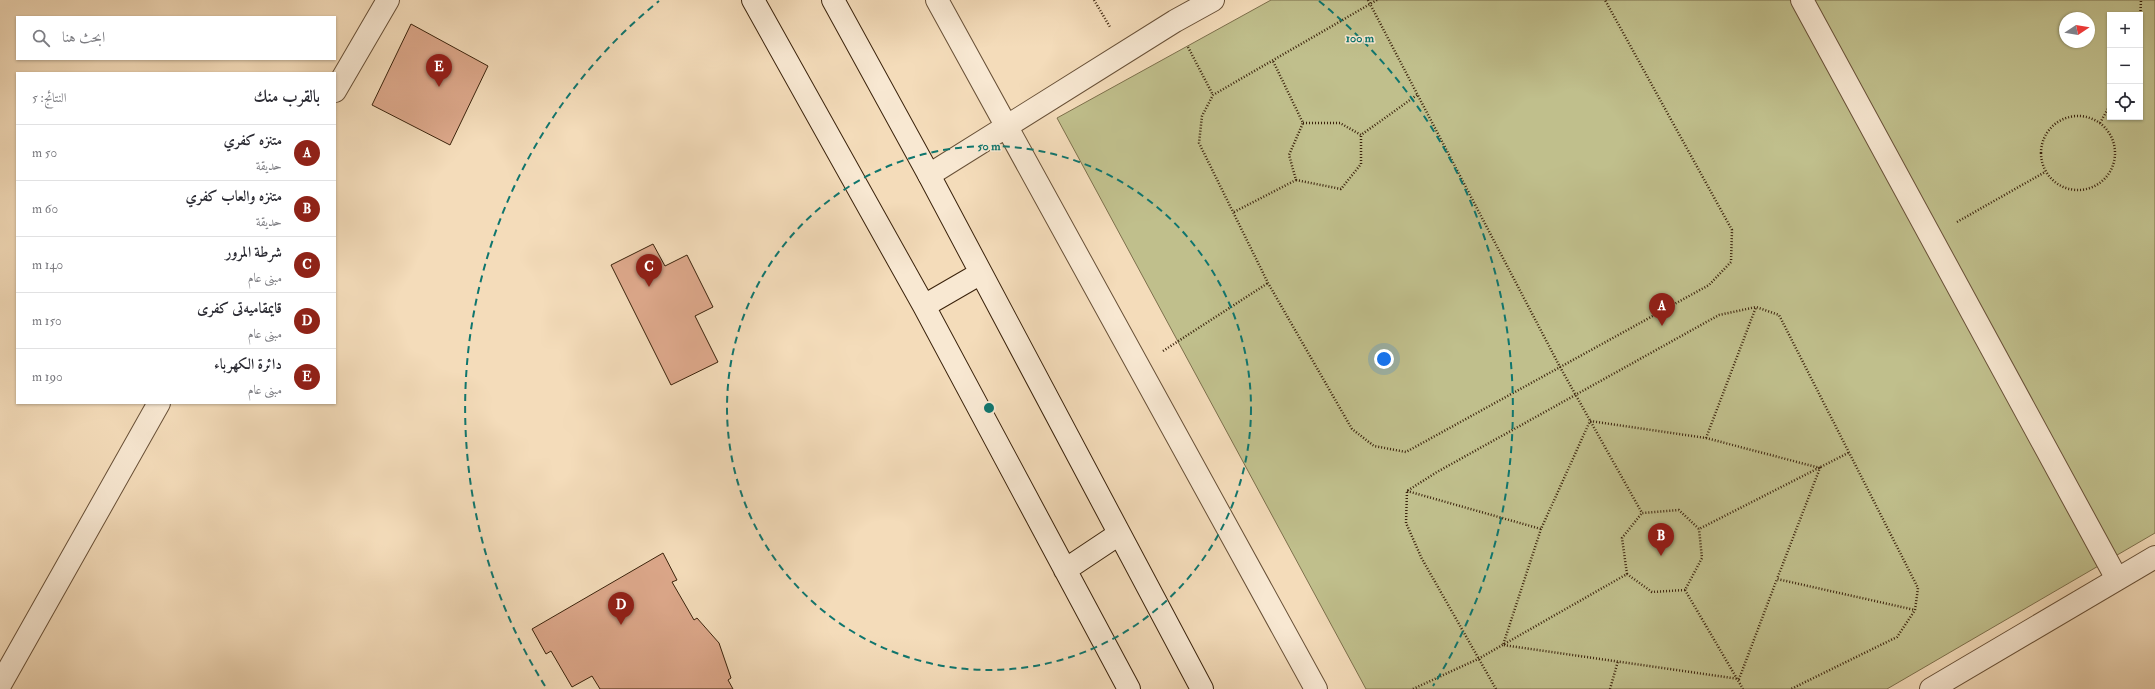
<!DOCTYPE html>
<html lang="ar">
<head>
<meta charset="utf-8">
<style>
  body { margin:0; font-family:"IM FELL Double Pica",Amiri,serif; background:#f7f7f7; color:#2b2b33; direction:rtl }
  .controls { position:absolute; right:12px; top:12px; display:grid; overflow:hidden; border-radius:0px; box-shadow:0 1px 3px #0004 }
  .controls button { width:36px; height:36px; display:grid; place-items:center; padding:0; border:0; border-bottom:1px solid #e1e1e2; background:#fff; color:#2b2b33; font:20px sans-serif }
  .compass { position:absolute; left:2059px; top:12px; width:36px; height:36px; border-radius:50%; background:#fff; box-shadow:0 1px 3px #0004; rotate:78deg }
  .you { position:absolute; left:1384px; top:359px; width:14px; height:14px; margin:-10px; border:3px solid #fff; border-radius:50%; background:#1a73e8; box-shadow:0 0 0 6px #1a73e833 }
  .badge { display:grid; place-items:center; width:26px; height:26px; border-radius:50%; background:#8f2418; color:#fff; font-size:13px; font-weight:700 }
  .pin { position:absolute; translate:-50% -33px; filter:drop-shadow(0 1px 2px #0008) }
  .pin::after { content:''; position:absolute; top:21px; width:14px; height:12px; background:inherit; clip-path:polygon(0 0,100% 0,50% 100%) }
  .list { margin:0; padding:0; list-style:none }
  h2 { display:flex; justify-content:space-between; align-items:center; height:52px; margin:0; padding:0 16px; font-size:17px }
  h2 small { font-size:13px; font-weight:400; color:#7c7c81 }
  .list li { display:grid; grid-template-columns:26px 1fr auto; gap:12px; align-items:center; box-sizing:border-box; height:56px; padding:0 16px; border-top:1px solid #e1e1e2 }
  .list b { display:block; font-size:15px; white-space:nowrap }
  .list p { margin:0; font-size:13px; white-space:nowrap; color:#7c7c81 }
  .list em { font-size:13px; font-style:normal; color:#7c7c81 }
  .icon { flex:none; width:22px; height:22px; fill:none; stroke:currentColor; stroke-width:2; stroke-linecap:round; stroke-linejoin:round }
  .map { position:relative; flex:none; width:2155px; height:689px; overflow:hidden; direction:ltr }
  .search { position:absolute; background:#fff; box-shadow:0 1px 3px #0004; left:16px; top:16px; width:320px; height:44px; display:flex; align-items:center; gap:10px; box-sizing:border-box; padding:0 14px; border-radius:0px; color:#7c7c81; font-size:15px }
  .panel { position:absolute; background:#fff; box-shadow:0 1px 3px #0004; left:16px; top:72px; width:320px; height:332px; border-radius:0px; direction:rtl }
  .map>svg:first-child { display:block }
  .green { fill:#c0bf8c; stroke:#7d704c; fill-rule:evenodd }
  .building { fill:#dda88b; stroke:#3a220b }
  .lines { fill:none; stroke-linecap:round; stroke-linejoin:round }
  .pedestrian-casing { stroke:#685037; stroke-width:24 }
  .minor-casing { stroke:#685037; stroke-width:24 }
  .secondary-casing { stroke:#3a220b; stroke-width:24 }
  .path { stroke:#3a220b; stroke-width:2.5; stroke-dasharray:1 2; stroke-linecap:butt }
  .pedestrian { stroke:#f8e8d2; stroke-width:22 }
  .minor { stroke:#f8e8d2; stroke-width:22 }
  .secondary { stroke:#f8e8d2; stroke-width:22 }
  .ring { fill:none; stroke:#0f766e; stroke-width:2; stroke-dasharray:7 5 }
  .centre { fill:#0f766e; stroke:#f8e8d2; stroke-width:2 }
  .ring-label { font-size:12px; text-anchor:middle; font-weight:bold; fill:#0f766e; stroke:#f8e8d2; stroke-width:3; stroke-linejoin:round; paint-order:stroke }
</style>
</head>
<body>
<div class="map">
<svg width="2155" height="689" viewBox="0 0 2155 689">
  <rect width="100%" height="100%" fill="#f4dcba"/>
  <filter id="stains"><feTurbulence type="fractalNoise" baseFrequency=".005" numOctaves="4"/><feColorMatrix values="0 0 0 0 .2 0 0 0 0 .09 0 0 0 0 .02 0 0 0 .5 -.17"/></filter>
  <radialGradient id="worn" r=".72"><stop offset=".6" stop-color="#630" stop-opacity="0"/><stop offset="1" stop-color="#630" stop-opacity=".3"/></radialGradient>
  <path class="green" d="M1271,0H2155V533L1887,689H1366L1057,118ZM2110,15H2140V117H2110ZM2065,18H2089V42H2065Z"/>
  <path class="building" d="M411,24L488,66L450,145L372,105Z
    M653,244L665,266L687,255L713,307L695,316L718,362L671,385L611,265Z
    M663,553L677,580L672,582L694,620L697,618L719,643L731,678L728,680L733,689H600L592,676L572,687L551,651L546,654L532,629Z"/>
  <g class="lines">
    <g class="pedestrian-casing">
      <path id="pedestrian" d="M937,0L1316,689
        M1802,0L2117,579
        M929,175L1175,21L1213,0
        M1931,689L2155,557"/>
    </g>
    <g class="minor-casing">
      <path id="minor" d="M335,91L388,0
        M0,685L159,403"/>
    </g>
    <g class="secondary-casing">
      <path id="secondary" d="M753,0L924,306L1129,689
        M833,0L929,175L1202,689
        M924,306L981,273
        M1065,570L1119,534"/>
    </g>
    <path class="path" d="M1094,0L1110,27
      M1368,0L1560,367L1642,513L1679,510L1699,529L1850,452
      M1377,0L1213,95L1202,116L1199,143L1268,283L1352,429L1374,446L1406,452L1709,285L1731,262L1732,230L1605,0
      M2140,23L2141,0
      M1188,47L1213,95
      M2041 153a37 37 0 1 1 74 0a37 37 0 1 1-74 0Z
      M1303,123H1340L1361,135L1417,95
      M2100,123L2110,105
      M1296,180L1341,189L1361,164V135
      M1234,212L1296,180L1289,155L1303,123L1273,61
      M1957,222L2045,172
      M1163,351L1268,283
      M1706,438L1820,468L1777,579
      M1407,491L1541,529L1590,421L1706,438L1756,307
      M1541,529L1503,645L1739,679L1777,579L1915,610
      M1627,574L1622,538L1642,513
      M1685,590L1743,689
      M1413,689L1478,659L1627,574L1652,592L1685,590L1702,558L1699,529
      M1496,689L1422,559L1406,523L1407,491L1437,472L1719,315L1756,307L1779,315L1918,588L1915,610L1897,637L1791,689
      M1610,689L1618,661"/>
    <use href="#pedestrian" class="pedestrian"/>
    <use href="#minor" class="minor"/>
    <use href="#secondary" class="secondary"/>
  </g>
  <g class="ring">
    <circle cx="989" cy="408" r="262"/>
    <path d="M545 686A524 524 0 0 1 659 1M1319 1A524 524 0 0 1 1433 686"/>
  </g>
  <circle cx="989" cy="408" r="6" class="centre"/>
  <g class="ring-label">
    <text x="1360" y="42">100 m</text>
    <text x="989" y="150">50 m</text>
  </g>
  <rect width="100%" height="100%" filter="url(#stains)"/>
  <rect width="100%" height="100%" fill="url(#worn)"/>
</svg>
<div class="controls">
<button>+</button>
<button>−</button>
<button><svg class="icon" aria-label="locate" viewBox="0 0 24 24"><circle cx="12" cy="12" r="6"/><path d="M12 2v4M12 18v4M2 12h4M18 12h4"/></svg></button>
</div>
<svg class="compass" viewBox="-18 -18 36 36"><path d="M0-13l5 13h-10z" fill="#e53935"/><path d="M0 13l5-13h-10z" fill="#7c7c81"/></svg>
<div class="you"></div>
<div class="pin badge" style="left:1662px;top:326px">A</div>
<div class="pin badge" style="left:1661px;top:556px">B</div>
<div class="pin badge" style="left:649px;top:287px">C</div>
<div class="pin badge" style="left:621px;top:625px">D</div>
<div class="pin badge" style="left:439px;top:87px">E</div>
<div class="search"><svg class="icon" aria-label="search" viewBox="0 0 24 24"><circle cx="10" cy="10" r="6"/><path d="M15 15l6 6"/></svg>ابحث هنا</div>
<section class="panel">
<h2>بالقرب منك<small>النتائج: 5</small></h2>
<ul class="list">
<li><span class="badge">A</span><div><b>متنزه كفري</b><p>حديقة</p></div><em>50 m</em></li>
<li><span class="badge">B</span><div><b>متنزه والعاب كفري</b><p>حديقة</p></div><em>60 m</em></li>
<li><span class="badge">C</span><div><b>شرطة المرور</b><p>مبنى عام</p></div><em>140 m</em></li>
<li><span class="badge">D</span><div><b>قایمقامیەتی کفری</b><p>مبنى عام</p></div><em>150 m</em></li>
<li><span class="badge">E</span><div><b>دائرة الكهرباء</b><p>مبنى عام</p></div><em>190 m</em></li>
</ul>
</section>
</div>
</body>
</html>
